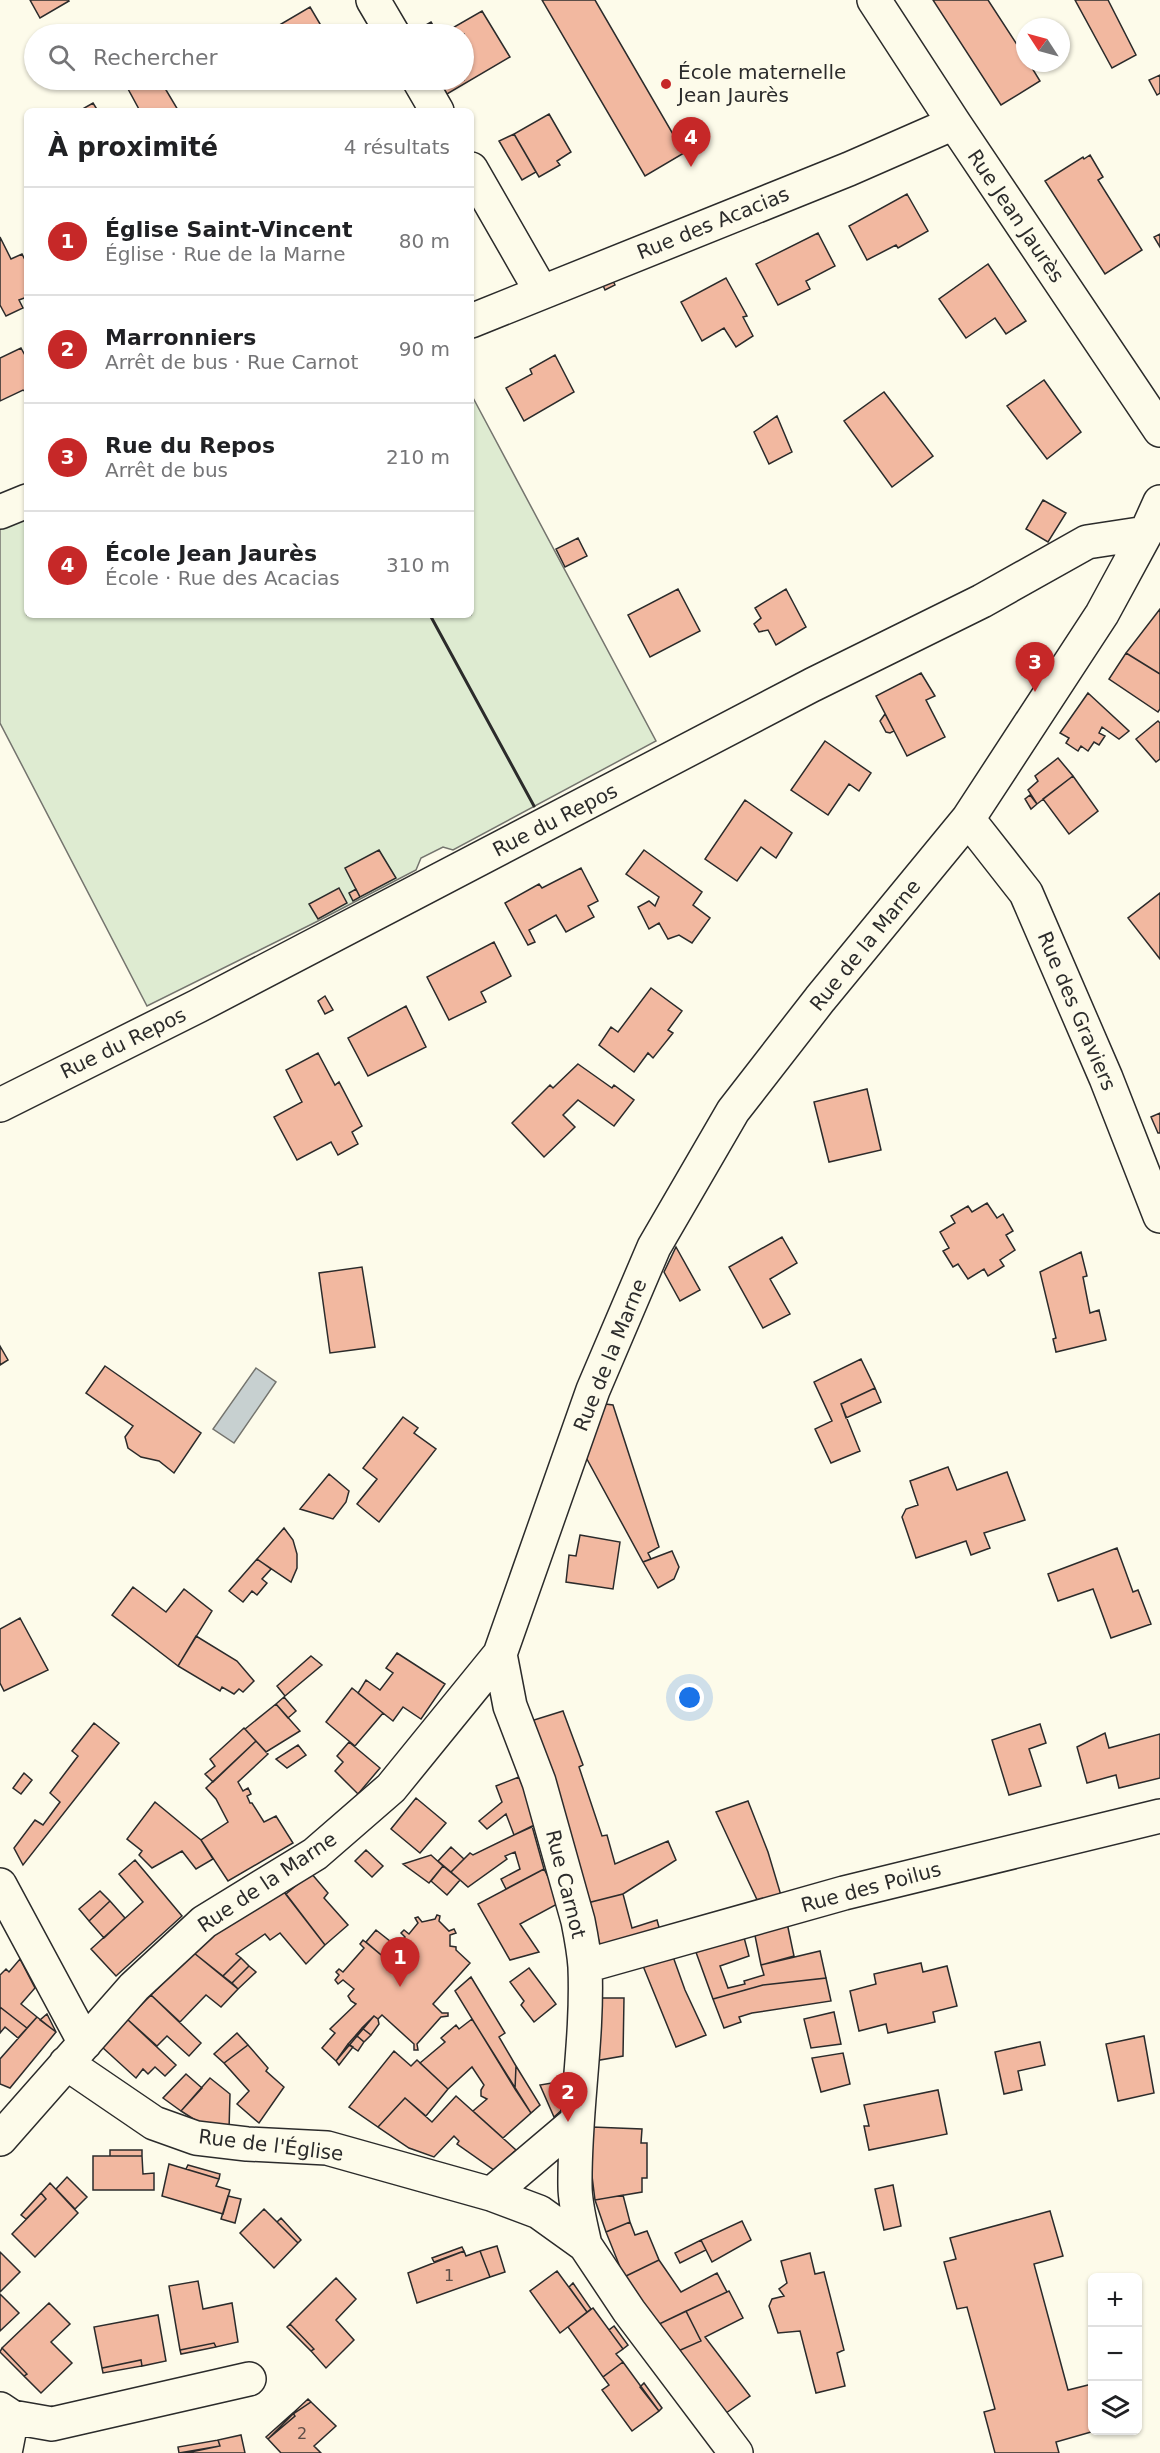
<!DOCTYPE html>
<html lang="fr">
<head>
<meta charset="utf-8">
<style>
  body { margin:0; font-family:"DejaVu Sans",sans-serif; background:#f2f2f2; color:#202124 }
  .controls { position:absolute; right:18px; bottom:18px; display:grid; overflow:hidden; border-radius:9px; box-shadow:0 2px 4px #0004 }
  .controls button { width:54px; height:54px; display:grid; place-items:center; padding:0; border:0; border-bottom:2px solid #e0e0e0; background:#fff; color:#202124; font:30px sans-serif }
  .compass { position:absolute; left:1016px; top:18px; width:54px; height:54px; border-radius:50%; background:#fff; box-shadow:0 2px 4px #0004; rotate:306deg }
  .you { position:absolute; left:690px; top:1698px; width:21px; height:21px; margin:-15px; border:4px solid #fff; border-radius:50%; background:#1a73e8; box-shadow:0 0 0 9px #1a73e833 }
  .badge { display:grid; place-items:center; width:39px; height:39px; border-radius:50%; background:#c62828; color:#fff; font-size:20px; font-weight:700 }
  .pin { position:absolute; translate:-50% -50px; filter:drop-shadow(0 2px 3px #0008) }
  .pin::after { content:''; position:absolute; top:32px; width:21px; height:18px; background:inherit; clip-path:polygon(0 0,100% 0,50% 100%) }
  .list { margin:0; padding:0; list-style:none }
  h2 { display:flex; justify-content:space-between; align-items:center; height:78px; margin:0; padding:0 24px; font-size:26px }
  h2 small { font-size:20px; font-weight:400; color:#757577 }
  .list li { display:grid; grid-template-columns:39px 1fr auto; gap:18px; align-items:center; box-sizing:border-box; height:108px; padding:0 24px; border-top:2px solid #e0e0e0 }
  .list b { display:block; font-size:22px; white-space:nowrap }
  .list p { margin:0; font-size:20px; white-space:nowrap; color:#757577 }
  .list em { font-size:20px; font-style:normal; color:#757577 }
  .icon { flex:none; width:33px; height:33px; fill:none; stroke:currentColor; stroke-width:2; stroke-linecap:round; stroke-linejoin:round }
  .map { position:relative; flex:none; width:1160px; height:2453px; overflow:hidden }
  .search { position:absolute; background:#fff; box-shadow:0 2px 4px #0004; left:24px; top:24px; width:450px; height:66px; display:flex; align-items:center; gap:15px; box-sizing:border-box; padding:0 21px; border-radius:33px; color:#757577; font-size:22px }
  .panel { position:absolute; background:#fff; box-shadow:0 2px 4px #0004; left:24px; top:108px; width:450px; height:510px; border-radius:9px }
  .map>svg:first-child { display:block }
  .green { fill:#deebd1; stroke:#74746e; stroke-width:1.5 }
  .water { fill:#c7d0d0; stroke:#74746e; stroke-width:1.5 }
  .building { fill:#f2b8a0; stroke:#2b2b2b; stroke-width:1.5 }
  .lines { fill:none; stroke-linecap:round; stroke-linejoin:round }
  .minor-casing { stroke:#2b2b2b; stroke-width:36 }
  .minor { stroke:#fdfbea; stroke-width:33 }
  .wall { stroke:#2b2b2b; stroke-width:3 }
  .poi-dot { fill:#c62828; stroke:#fdfbea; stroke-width:2 }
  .labels { text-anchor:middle; stroke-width:4.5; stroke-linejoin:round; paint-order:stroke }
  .number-label { font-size:16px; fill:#5d4e48 }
  .poi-label { font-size:20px; fill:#2b2b2b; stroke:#fdfbea; text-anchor:start }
  .street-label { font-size:20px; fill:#2b2b2b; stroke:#fdfbea }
</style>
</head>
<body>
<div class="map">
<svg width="1160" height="2453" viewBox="0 0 1160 2453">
  <rect width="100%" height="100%" fill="#fdfbea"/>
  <path class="green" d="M471,394L656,741L453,850L443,847L421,858L416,870L316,922L147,1006L0,723V525L27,515V615H471Z"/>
  <path class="water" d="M256,1368L276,1382L234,1443L213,1429Z"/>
  <path class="building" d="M30,0H68L69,1L40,18Z
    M542,0H595L684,153L645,176Z
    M933,0H988L1025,57V63H1029L1040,81L1001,105Z
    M1075,0H1108L1136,55L1112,68Z
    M310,7L326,34H281L276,27Z
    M482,11L510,57L447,94L439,80H464V34H442Z
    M431,22L438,34H412V33Z
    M145,27L149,34H132Z
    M1160,75V93L1157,95L1149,80Z
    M114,80H140L127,87Z
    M140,80H175L178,83L166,90L178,110L140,111L127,87Z
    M93,103L98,111H79Z
    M549,114L571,152L557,161L560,165L539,177L514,134Z
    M514,134L536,172L522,180L499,141Z
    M1090,155L1103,177L1098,180L1142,250L1105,274L1045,181L1083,157L1084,159Z
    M907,194L928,231L898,248L896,245L867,260L849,226Z
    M818,233L835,266L806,281L810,289L778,305L756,264Z
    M1160,234V247L1154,237Z
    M0,237L11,259L22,254L27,264V297L19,300L23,308L6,316L0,305Z
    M988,264L1026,321L1006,334L995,318L966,338L939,299Z
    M726,278L747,316L743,317L753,336L736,347L724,328L702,341L681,302Z
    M612,279L615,285L605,290L602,283Z
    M21,348L27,359V393L23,390L0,401V358Z
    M555,355L574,392L524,421L506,388L532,374L530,369Z
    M1044,380L1081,432L1047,459L1007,406Z
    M884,392L933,456L892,487L844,421Z
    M777,416L792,452L769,464L754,432Z
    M1043,500L1066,513L1048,542L1026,529Z
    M578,538L587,556L565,567L556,549Z
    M678,589L700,631L650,657L628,615Z
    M786,589L806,627L776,645L768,630L759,632L754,624L761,618L755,608Z
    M1160,609V674L1126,653Z
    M1126,653L1160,674V709L1158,712L1109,679Z
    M921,673L935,696L926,700L945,737L907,756L876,696Z
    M1088,693L1129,731L1119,739L1102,727L1099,733L1105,736L1099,745L1094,742L1088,751L1081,746L1078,751L1066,743L1069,738L1060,733Z
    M885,714L894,731L890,733L886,732L880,721Z
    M1158,721L1160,723V759L1156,762L1136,739Z
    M825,741L871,773L859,791L849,784L828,815L791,790Z
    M1058,758L1073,776L1037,804L1028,790L1038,781L1035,776Z
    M1073,776L1098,811L1069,834L1043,799Z
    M1030,795L1037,804L1031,809L1025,799Z
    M745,800L792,833L776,858L761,847L737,881L705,859Z
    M379,850L396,878L360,897L345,868Z
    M644,850L702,892L693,905L710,918L692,943L679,935L668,939L659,923L649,929L638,907L649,901L655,906L659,897L626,874Z
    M581,868L598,901L588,906L594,917L566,932L556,915L529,930L535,942L528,945L505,903L539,884L542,888Z
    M339,888L347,903L318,919L309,904Z
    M356,889L360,897L353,901L349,893Z
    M1160,893V959L1128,918Z
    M494,942L511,976L481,992L486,1002L449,1020L427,977Z
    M651,988L682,1011L668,1030L673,1033L653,1058L648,1053L634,1072L599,1045L611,1027L618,1032Z
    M325,996L333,1010L325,1014L318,1001Z
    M406,1006L426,1047L368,1076L348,1038Z
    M318,1053L335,1085L339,1082L362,1126L352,1132L358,1144L338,1155L331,1142L297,1160L274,1117L302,1102L286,1070Z
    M578,1064L612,1088L614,1085L634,1100L614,1126L578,1100L563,1115L575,1127L544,1157L512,1123L550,1085L553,1088Z
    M867,1089L881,1150L829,1162L814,1102Z
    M1160,1113V1133H1158L1151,1117Z
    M987,1203L997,1218L1003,1214L1013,1231L1006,1235L1015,1250L1000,1260L1004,1266L988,1276L984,1269L968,1279L958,1264L953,1267L943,1251L949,1248L940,1232L955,1223L951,1216L968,1206L972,1212Z
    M782,1237L797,1263L770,1279L790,1314L763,1328L729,1267Z
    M676,1247L700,1290L680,1301L664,1272Z
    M1081,1252L1087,1276L1083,1277L1090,1313L1099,1310L1106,1340L1056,1352L1053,1339L1056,1338L1040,1272Z
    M362,1267L375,1347L330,1353L319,1273Z
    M0,1346L8,1360L0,1365Z
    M861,1359L875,1388L841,1404L860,1451L831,1463L815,1429L832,1421L814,1382Z
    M105,1366L201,1433L174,1473L159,1461L141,1457L128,1448L125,1437L133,1426L86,1393Z
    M875,1388L881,1402L846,1418L841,1404Z
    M597,1403L613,1405L659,1547L648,1553L651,1559L643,1562L582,1450Z
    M403,1417L418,1428L414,1433L436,1449L379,1522L357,1504L377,1479L363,1468Z
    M948,1467L957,1490L1007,1472L1025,1520L984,1533L990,1548L971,1555L966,1541L916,1558L902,1517L906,1509L918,1505L910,1481Z
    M329,1474L349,1491L346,1502L333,1519L300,1509Z
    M284,1528L293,1540L297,1554V1568L291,1582L257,1559Z
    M580,1535L620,1542L613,1589L566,1582L569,1555L576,1556Z
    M1117,1548L1133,1592L1138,1590L1151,1624L1111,1638L1093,1589L1058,1601L1048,1574Z
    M672,1551L679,1567L674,1579L658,1588L643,1562Z
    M257,1559L271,1569L262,1579L267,1583L257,1595L252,1591L243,1602L229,1591Z
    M133,1587L166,1612L184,1589L212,1611L178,1666L112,1615Z
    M20,1618L48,1670L4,1691L0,1683V1629Z
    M196,1636L237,1661L254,1681L243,1692L239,1689L234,1694L222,1687L220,1691L178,1666Z
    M397,1653L445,1684L421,1719L403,1707L393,1721L358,1693L366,1680L380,1690L393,1673L386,1668Z
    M311,1656L322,1665L285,1696L277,1686Z
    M352,1688L383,1713L355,1746L326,1722Z
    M284,1697L296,1711L288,1718L276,1704Z
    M276,1704L300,1731L266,1752L245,1729Z
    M563,1711L583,1765L579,1767L602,1836L607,1835L615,1864L668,1841L676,1860L623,1894L587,1903L537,1738L534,1720Z
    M94,1723L119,1743L23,1865L14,1848L35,1820L43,1825L60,1802L50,1793L78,1756L72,1751Z
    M1040,1724L1046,1743L1029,1749L1041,1786L1009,1795L992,1740Z
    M244,1728L256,1741L213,1782L205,1774L215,1766L210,1759Z
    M1105,1733L1109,1748L1160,1734V1778L1119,1788L1116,1775L1087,1783L1077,1747Z
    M256,1741L268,1754L238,1782L243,1791L248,1788L251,1794L247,1796L250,1803H252L264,1822L276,1816L293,1843L228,1881L201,1840L228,1822L216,1799L206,1788Z
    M349,1742L380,1768L358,1794L335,1771L343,1762L337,1756Z
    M298,1745L306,1755L287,1768L276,1759Z
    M24,1773L32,1780L21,1794L13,1788Z
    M519,1777L538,1824L514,1835L506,1814L487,1829L479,1821L502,1802L496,1786Z
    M416,1798L446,1823L420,1853L391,1829Z
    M748,1801L768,1852L783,1902L759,1904L716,1812Z
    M155,1802L201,1840L213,1859L196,1869L182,1851L152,1868L139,1855L142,1851L127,1839Z
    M532,1826L544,1869L506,1889L501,1879L520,1869L515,1852L505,1856L507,1859L468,1887L451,1872L470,1853L473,1855Z
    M451,1847L464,1859L451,1872L438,1861Z
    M366,1850L383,1866L372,1877L355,1861Z
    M431,1855L443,1866L429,1883L403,1864Z
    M135,1860L182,1916L116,1976L91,1949L143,1902L119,1874Z
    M443,1866L460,1880L447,1895L431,1881Z
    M544,1869L561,1902L520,1924L539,1952L510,1960L478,1904Z
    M311,1873L328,1893L324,1898L348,1925L325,1945L286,1894Z
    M100,1891L110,1901L89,1921L79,1909Z
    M284,1892L325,1945L306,1964L280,1933L270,1940L265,1934L236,1954L241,1958L223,1976L194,1953L217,1932Z
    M623,1894L632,1928L657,1920L662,1938L603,1954L587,1903Z
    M110,1901L125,1918L104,1938L89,1921Z
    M437,1915L440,1916L439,1921L449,1931L454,1929L456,1933L450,1935V1946L456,1947V1950L470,1963L433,2004L442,2013H448V2016L441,2017L417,2044L418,2050H414V2044L382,2015L378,2019L374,2016L336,2061L322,2048L335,2033L330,2029L356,2004L351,2001L348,1996L354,1989L343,1980L338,1984L335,1980L339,1975L336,1972L339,1969L343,1972L364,1948L360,1944L363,1940L386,1959L405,1937L401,1933L404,1930L409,1934L418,1923L415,1918L418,1917L422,1922L435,1919Z
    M786,1918L794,1956L761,1965L753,1926Z
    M376,1930L396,1946L386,1959L366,1942Z
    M742,1930L749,1956L720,1966L728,1988L745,1984L744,1981L764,1975L761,1965L820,1951L826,1978L763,1985L713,1999L693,1944Z
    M671,1951L685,1990L706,2035L676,2047L641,1961Z
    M194,1953L238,1989L221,2007L206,1995L180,2022L151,1995Z
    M241,1958L249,1966L232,1983L223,1976Z
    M20,1959L35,1988L21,2004L37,2017L27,2028L0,2007V1975L6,1969L9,1972Z
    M921,1963L923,1972L947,1966L957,2006L933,2012L935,2022L888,2033L886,2024L859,2031L850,1991L876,1984L874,1974Z
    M249,1966L256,1972L238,1989L232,1983Z
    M529,1968L556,2004L534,2022L521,2005L524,2001L510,1982Z
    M471,1977L505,2033L499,2037L516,2066L515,2089L455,1991Z
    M826,1978L831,2001L752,2013L739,2017L741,2022L724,2028L713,1999L763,1985Z
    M151,1995L201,2043L189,2056L167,2036L157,2046L127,2019Z
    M596,1998H624L623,2056L594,2061Z
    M0,2007L27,2028L18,2038L5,2027L0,2033Z
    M834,2012L841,2044L811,2048L804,2019Z
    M47,2014L56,2032L40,2020Z
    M374,2016L378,2019L379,2024L371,2035L362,2028Z
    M37,2017L56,2032L10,2088L0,2084V2059Z
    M127,2019L176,2065L165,2076L155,2067L148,2074L143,2069L136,2078L102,2047Z
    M472,2019L531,2113L503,2138L473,2111L487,2099L481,2096V2090L484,2085L472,2067L448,2089L420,2063L445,2042L441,2038L456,2025L459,2029Z
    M362,2028L371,2035L364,2042L356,2035Z
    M237,2033L248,2045L224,2063L214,2054Z
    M356,2035L364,2042L358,2051L348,2044Z
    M1144,2036L1154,2093L1118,2101L1106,2044Z
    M1040,2042L1045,2065L1018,2071L1022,2090L1004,2094L995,2052Z
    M348,2044L353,2047L339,2065L336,2061Z
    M248,2045L268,2068L266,2071L284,2087L259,2123L237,2104L249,2091L224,2063Z
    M394,2051L411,2066L417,2060L448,2089L426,2116L405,2098L378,2127L349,2107Z
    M843,2053L850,2084L821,2092L812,2058Z
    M516,2066L540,2105L531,2113L515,2089Z
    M186,2074L202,2088L181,2111L163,2098Z
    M210,2078L230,2094L229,2130L206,2127L181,2111Z
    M564,2081V2108L554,2117L540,2085Z
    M938,2090L947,2134L869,2150L864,2126H869L864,2105Z
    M456,2096L516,2150L494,2170L457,2144L459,2141L454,2136L434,2157L409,2148L378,2127L405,2098L432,2122Z
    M592,2127L642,2129L641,2143H647V2178H642V2192L595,2200L591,2168Z
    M110,2150H142V2156H110Z
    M93,2156H142L143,2174L154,2173V2190H93Z
    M169,2164L219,2179L216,2186L230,2190L223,2214L162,2196Z
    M188,2165L220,2174L219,2179L186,2169Z
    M67,2177L87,2197L75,2209L56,2189Z
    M50,2183L78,2213L35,2257L12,2234L46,2199L41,2193Z
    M893,2185L901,2226L884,2230L875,2189Z
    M41,2193L46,2199L26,2219L21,2215Z
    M623,2195L630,2222L606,2232L595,2200Z
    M228,2196L241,2199L235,2223L221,2219Z
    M264,2209L298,2243L274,2268L240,2233Z
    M1050,2211L1063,2256L1034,2264L1068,2390L1092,2384V2430H1098L1056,2442L1059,2453H995L984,2412L995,2409L967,2307L957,2309L944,2262L956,2259L950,2238Z
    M281,2218L301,2240L298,2243L277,2222Z
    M742,2221L751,2240L712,2262L701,2240Z
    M630,2222L635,2235L647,2231L659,2260L624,2277L606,2232Z
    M701,2240L706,2250L680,2263L675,2253Z
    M497,2246L505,2272L490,2277L480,2251Z
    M462,2247L464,2251L434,2262L432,2258Z
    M464,2251L466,2256L480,2251L490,2277L417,2303L408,2273Z
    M0,2252L20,2272L0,2292Z
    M810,2253L815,2274L824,2272L844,2350L837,2353L845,2386L816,2393L800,2331L778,2333L769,2306L772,2299L784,2296L779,2289L787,2283L781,2261Z
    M659,2260L681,2292L717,2273L727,2292L655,2326L624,2277Z
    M557,2271L587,2312L560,2333L530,2291Z
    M336,2278L356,2299L336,2320L354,2340L326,2368L311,2351L314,2349L290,2324Z
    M198,2281L203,2309L232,2303L238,2342L216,2347L214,2343L180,2350L169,2286Z
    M573,2283L591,2309L587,2312L569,2287Z
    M729,2291L743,2318L705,2337L750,2396L726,2413L676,2352L701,2341L686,2311Z
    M0,2294L19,2313L0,2331Z
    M49,2303L70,2324L51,2342L72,2363L41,2393L24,2376L27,2374L2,2348Z
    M593,2308L623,2349L616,2354L623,2362L603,2377L568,2327Z
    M686,2311L701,2341L676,2352L655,2326Z
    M158,2315L166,2361L142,2366L141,2360L102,2368L94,2327Z
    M290,2324L314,2349L311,2351L287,2327Z
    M614,2326L628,2345L623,2349L609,2330Z
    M214,2343L216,2347L181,2354L180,2350Z
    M2,2348L27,2374L24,2376L0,2352Z
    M141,2360L142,2366L103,2373L102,2368Z
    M623,2362L659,2411L632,2431L602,2390L609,2385L603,2377Z
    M644,2383L662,2408L659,2411L640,2387Z
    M308,2399L311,2402L293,2414V2413Z
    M311,2402L336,2426L314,2446L321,2453H281L268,2439L293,2414Z
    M293,2413L295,2416L268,2439L266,2437Z
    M241,2435L245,2453H186L220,2446L218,2440Z
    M218,2440L220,2446L179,2453L178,2447Z"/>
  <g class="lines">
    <g class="minor-casing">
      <path id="minor" d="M373,0L393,34
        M874,0L954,123L1160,430
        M419,80L437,111
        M471,169L541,291
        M471,321L849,169L954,123
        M0,512L27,501
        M968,819L1026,893L1106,1078L1160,1216
        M0,1105L198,1006L812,685L982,601L1087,542L1146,533
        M500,1654L510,1706L539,1782L578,1921C581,1936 584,1952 585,1967C588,2040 574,2113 575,2186C575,2205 581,2226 585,2245
        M0,1885L85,2043
        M585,1966L844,1893L1160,1816
        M66,2063L154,2123L196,2138L247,2144L327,2148L491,2194L539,2212L585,2245L629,2311L736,2453
        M0,2139L134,1987L204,1922L315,1854L391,1788L500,1654L593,1390L654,1247L733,1111L820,999L968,819L1102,614L1146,533L1160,502
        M491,2194L576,2122
        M0,2409L12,2417L5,2453
        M12,2417L52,2424L249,2379"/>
    </g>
    <use href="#minor" class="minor"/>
    <path class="wall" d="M430,615L534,806"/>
  </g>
  <circle class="poi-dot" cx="666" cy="84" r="6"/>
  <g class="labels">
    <g class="number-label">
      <text x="449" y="2281">1</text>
      <text x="302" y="2439">2</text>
    </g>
    <g class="poi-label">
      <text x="678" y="79">École maternelle<tspan x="678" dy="23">Jean Jaurès</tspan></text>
    </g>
    <g class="street-label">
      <text transform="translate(1016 216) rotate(56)" y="7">Rue Jean Jaurès</text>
      <text transform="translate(713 223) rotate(-22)" y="7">Rue des Acacias</text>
      <text transform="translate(555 820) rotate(-27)" y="7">Rue du Repos</text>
      <text transform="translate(865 945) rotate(-51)" y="7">Rue de la Marne</text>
      <text transform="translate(1077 1011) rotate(67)" y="7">Rue des Graviers</text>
      <text transform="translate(123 1043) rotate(-26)" y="7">Rue du Repos</text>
      <text transform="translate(610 1355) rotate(-68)" y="7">Rue de la Marne</text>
      <text transform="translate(267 1882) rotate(-34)" y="7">Rue de la Marne</text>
      <text transform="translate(566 1884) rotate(76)" y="7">Rue Carnot</text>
      <text transform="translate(871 1887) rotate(-15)" y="7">Rue des Poilus</text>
      <text transform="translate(271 2145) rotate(7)" y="7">Rue de l'Église</text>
    </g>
  </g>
</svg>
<div class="controls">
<button>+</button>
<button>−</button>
<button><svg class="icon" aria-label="layers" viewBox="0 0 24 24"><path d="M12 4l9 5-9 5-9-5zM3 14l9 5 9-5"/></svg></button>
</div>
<svg class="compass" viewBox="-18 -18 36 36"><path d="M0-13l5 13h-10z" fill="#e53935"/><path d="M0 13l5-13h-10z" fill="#757577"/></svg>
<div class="you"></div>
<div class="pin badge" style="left:400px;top:1987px">1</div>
<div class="pin badge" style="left:568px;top:2122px">2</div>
<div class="pin badge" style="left:1035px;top:692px">3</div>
<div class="pin badge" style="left:691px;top:167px">4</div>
<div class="search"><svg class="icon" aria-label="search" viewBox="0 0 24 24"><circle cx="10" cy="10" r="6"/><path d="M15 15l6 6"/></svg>Rechercher</div>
<section class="panel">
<h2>À proximité<small>4 résultats</small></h2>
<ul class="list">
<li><span class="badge">1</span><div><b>Église Saint-Vincent</b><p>Église · Rue de la Marne</p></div><em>80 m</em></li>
<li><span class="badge">2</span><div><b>Marronniers</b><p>Arrêt de bus · Rue Carnot</p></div><em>90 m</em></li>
<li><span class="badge">3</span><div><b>Rue du Repos</b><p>Arrêt de bus</p></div><em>210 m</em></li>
<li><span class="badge">4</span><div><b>École Jean Jaurès</b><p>École · Rue des Acacias</p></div><em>310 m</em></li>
</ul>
</section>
</div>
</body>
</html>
